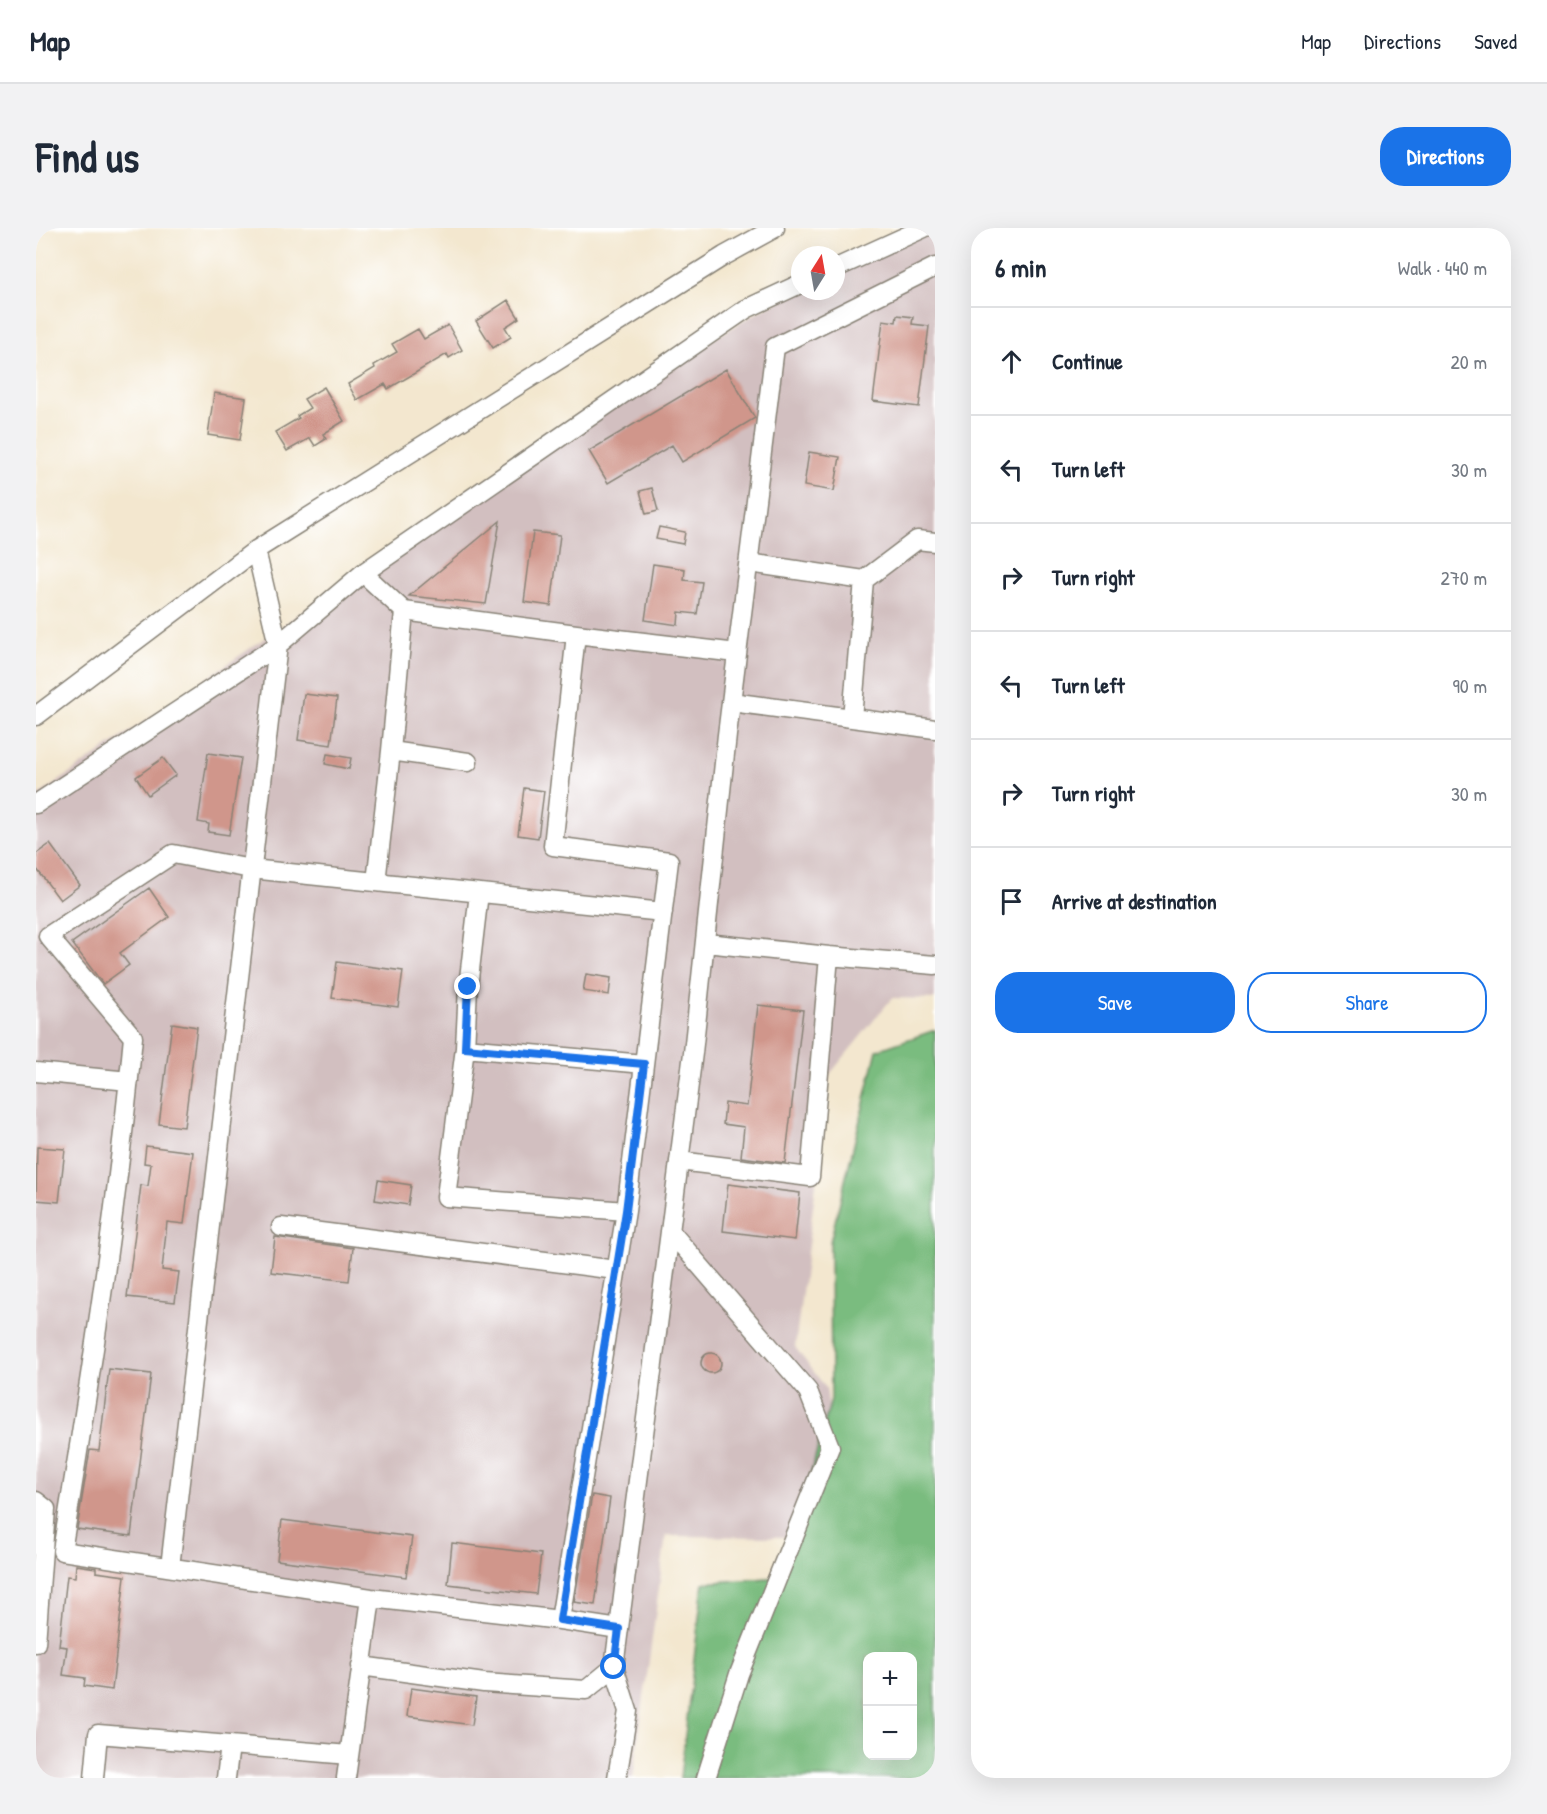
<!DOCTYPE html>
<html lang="en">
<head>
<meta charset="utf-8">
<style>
  body { margin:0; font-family:"Patrick Hand",sans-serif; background:#f2f2f3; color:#1f2937 }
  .controls { position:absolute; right:18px; bottom:18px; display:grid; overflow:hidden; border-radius:12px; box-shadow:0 6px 24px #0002 }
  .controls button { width:54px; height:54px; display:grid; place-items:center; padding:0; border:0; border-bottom:2px solid #e0e1e3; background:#fff; color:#1f2937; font:30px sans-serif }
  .compass { position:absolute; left:755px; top:18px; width:54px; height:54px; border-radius:50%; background:#fff; box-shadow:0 6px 24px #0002; rotate:11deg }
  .stop { position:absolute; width:18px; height:18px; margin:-14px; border:4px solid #1a73e8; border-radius:50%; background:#fff }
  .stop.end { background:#1a73e8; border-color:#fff; box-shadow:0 2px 6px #0008 }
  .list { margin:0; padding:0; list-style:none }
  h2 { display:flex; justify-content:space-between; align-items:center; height:78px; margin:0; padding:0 24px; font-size:26px }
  h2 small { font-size:20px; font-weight:400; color:#747a83 }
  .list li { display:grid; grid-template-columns:39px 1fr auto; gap:18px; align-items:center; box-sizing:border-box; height:108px; padding:0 24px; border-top:2px solid #e0e1e3 }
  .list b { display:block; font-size:22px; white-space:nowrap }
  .list em { font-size:20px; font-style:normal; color:#747a83 }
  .actions { display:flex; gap:12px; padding:18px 24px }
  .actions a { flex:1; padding:14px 0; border:2px solid #1a73e8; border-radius:24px; text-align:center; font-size:21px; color:#1a73e8 }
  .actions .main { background:#1a73e8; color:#fff }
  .icon { flex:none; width:33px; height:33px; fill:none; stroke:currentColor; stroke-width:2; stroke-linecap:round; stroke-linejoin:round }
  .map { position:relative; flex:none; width:899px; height:1550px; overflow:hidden; border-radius:24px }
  header { display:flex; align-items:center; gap:36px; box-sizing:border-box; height:84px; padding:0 30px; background:#fff; border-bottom:2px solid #e0e1e3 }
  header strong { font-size:28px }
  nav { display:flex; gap:33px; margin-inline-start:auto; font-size:21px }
  .intro { display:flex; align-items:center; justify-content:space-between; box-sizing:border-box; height:144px; padding:0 36px }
  h1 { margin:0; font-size:42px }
  .button { padding:15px 27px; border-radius:24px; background:#1a73e8; color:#fff; font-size:21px; font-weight:700 }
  main { display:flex; gap:36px; padding:0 36px }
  aside { flex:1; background:#fff; border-radius:24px; box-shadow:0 6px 24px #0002 }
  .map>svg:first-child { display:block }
  .industrial { fill:#d2bfc0 }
  .forest { fill:#7abc7f; stroke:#4b6c4e; stroke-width:1.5; fill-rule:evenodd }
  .building { fill:#d0968b }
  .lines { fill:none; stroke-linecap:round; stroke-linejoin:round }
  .minor-casing { stroke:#888276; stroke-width:21 }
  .minor { stroke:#fff; stroke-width:18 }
  .route { stroke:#1a73e8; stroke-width:8 }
</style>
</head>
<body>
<header>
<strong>Map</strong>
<nav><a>Map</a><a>Directions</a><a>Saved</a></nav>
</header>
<div class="intro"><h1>Find us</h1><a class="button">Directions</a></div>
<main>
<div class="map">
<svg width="899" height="1550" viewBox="0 0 899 1550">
  <rect width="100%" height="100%" fill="#fff"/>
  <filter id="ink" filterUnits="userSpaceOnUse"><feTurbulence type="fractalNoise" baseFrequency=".0167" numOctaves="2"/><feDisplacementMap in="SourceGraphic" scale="12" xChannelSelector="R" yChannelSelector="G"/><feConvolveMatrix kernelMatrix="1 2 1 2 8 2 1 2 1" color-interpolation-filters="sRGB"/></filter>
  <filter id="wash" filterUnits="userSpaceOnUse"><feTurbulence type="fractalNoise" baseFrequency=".008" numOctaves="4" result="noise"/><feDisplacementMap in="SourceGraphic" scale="24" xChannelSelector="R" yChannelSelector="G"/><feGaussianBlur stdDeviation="1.35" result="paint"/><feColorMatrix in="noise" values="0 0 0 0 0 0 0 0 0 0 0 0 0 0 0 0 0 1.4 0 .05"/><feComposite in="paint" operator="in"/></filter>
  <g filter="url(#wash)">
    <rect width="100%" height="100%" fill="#f3e7cf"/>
    <path class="industrial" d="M885,0H899V771L856,770L794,846L759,1119L790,1160L799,1222L759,1309L630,1308L597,1550H0V569L537,196L729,80L764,63H800V43Z"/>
    <path class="forest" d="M899,802V1550H644L667,1355L746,1349L795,1172L794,1014L841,822ZM831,1428H876V1528H831Z"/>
    <g id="blocks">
      <path class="building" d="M472,72L483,90L469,99L475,109L457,120L440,93Z
        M861,87L877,89L876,96L893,98L883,179L837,173L847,92L860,94Z
        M412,97L426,122L413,130L411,126L352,161L349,156L321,172L312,156L339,140L338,137L361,124L356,116L382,101L388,111Z
        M690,141L719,190L646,234L636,217L572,255L553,223Z
        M288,159L308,193L287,206L290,211L279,218L274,210L251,223L239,204L263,190L261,188L274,180L268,171Z
        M178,165L210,170L204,212L172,207Z
        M773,224L804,229L798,263L768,258Z
        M616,260L622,283L610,286L604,263Z
        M464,293L450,376L373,368Z
        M623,299L649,304L647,316L620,311Z
        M497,304L524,307L515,378L488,374Z
        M617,336L649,341L648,352L666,354L661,386L643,384L642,397L609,392Z
        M268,466L301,470L295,517L262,512Z
        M172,525L205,530L193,607L172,604L173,596L162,594Z
        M291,526L315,530L313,541L289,536Z
        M127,530L140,547L112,567L100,549Z
        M488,560L508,563L502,610L482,607Z
        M14,616L44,657L24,672L0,640V626Z
        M113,660L133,689L84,725L93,737L67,756L36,715Z
        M301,734L367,743L362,779L296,770Z
        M550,746L575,750L573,767L547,763Z
        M722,777L767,782L749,935L705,929L708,899L687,896L689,875L711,878Z
        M136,795L161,799L148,899L123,896Z
        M110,918L157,924L148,996L131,994L126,1042L143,1044L139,1074L91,1069L105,957L112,958L115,936L108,935Z
        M1,919L29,921L23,974L0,972Z
        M342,952L375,957L372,977L339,972Z
        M692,956L764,965L759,1012L687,1003Z
        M239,1009L317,1020L313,1053L235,1044Z
        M665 1135a10 10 0 1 1 20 0a10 10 0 1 1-20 0Z
        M73,1141L115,1146L95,1308L41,1301L54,1222L63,1223Z
        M556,1267L574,1270L559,1377L538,1374Z
        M246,1292L376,1309L370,1349L241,1332Z
        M416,1315L505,1326L500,1366L412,1356Z
        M40,1337L60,1340V1344L89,1348L76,1462L48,1458L49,1450L27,1447L31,1419L23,1418L31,1348L39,1349Z
        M375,1460L440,1469L436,1497L371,1488Z"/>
    </g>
  </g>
  <g filter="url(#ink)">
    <use href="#blocks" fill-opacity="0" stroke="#888276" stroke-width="1.5"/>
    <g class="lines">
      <g class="minor-casing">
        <path id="minor" d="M800,40L888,0
          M713,335L828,352L881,312L899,314
          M327,345L368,383L540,406L701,425
          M828,352L816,490L899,501
          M368,383L355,523L432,534
          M540,406L517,618L633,633L590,983L524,1392L335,1370L26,1323C54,1152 81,982 97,809L12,708L137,626L215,641L627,684
          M695,474L816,490
          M0,488L220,322L688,28L739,0
          M0,576L242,417L327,345L710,81L764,56
          M340,654L355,523
          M443,665L432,759L429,820L410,969L590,983
          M670,715L793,728
          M429,820L608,836
          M0,844L93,853
          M643,933L774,949L793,728L899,737
          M245,999L580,1042
          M634,1003L772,1163L794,1219L703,1446L670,1550
          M0,1273L10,1281L0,1415
          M134,1339L242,417L220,322
          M524,1392L583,1401
          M325,1438L448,1455L550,1462L578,1439
          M58,1550L62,1506L313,1527
          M190,1550L194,1517
          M310,1550L335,1370
          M581,1550L592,1483L578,1439L657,825L691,507L739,119L899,39"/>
      </g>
      <use href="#minor" class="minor"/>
    </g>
  </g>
  <g class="lines" filter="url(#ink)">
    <path class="route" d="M432,759L429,820L608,836L590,983L524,1392L583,1401L578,1439"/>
  </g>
</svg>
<div class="controls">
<button>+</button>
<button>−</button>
</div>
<svg class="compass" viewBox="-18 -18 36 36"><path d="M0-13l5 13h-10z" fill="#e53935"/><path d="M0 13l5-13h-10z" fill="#747a83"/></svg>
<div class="stop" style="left:578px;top:1439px"></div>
<div class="stop end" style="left:432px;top:759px"></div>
</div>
<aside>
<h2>6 min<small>Walk · 440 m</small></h2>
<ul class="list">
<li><svg class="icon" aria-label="ahead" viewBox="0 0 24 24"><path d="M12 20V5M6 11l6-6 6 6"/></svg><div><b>Continue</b></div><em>20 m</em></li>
<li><svg class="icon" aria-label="left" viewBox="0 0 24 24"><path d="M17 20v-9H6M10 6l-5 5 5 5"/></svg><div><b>Turn left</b></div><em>30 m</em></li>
<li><svg class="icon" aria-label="right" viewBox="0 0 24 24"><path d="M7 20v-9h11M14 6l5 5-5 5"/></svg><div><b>Turn right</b></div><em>270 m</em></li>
<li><svg class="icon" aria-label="left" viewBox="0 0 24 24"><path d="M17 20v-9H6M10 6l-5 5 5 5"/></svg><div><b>Turn left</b></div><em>90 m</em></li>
<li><svg class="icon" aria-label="right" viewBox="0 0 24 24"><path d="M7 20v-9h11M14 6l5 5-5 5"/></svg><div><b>Turn right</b></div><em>30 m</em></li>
<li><svg class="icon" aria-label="arrive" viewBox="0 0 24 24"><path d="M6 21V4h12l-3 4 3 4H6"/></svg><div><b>Arrive at destination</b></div></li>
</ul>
<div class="actions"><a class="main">Save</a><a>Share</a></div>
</aside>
</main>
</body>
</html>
